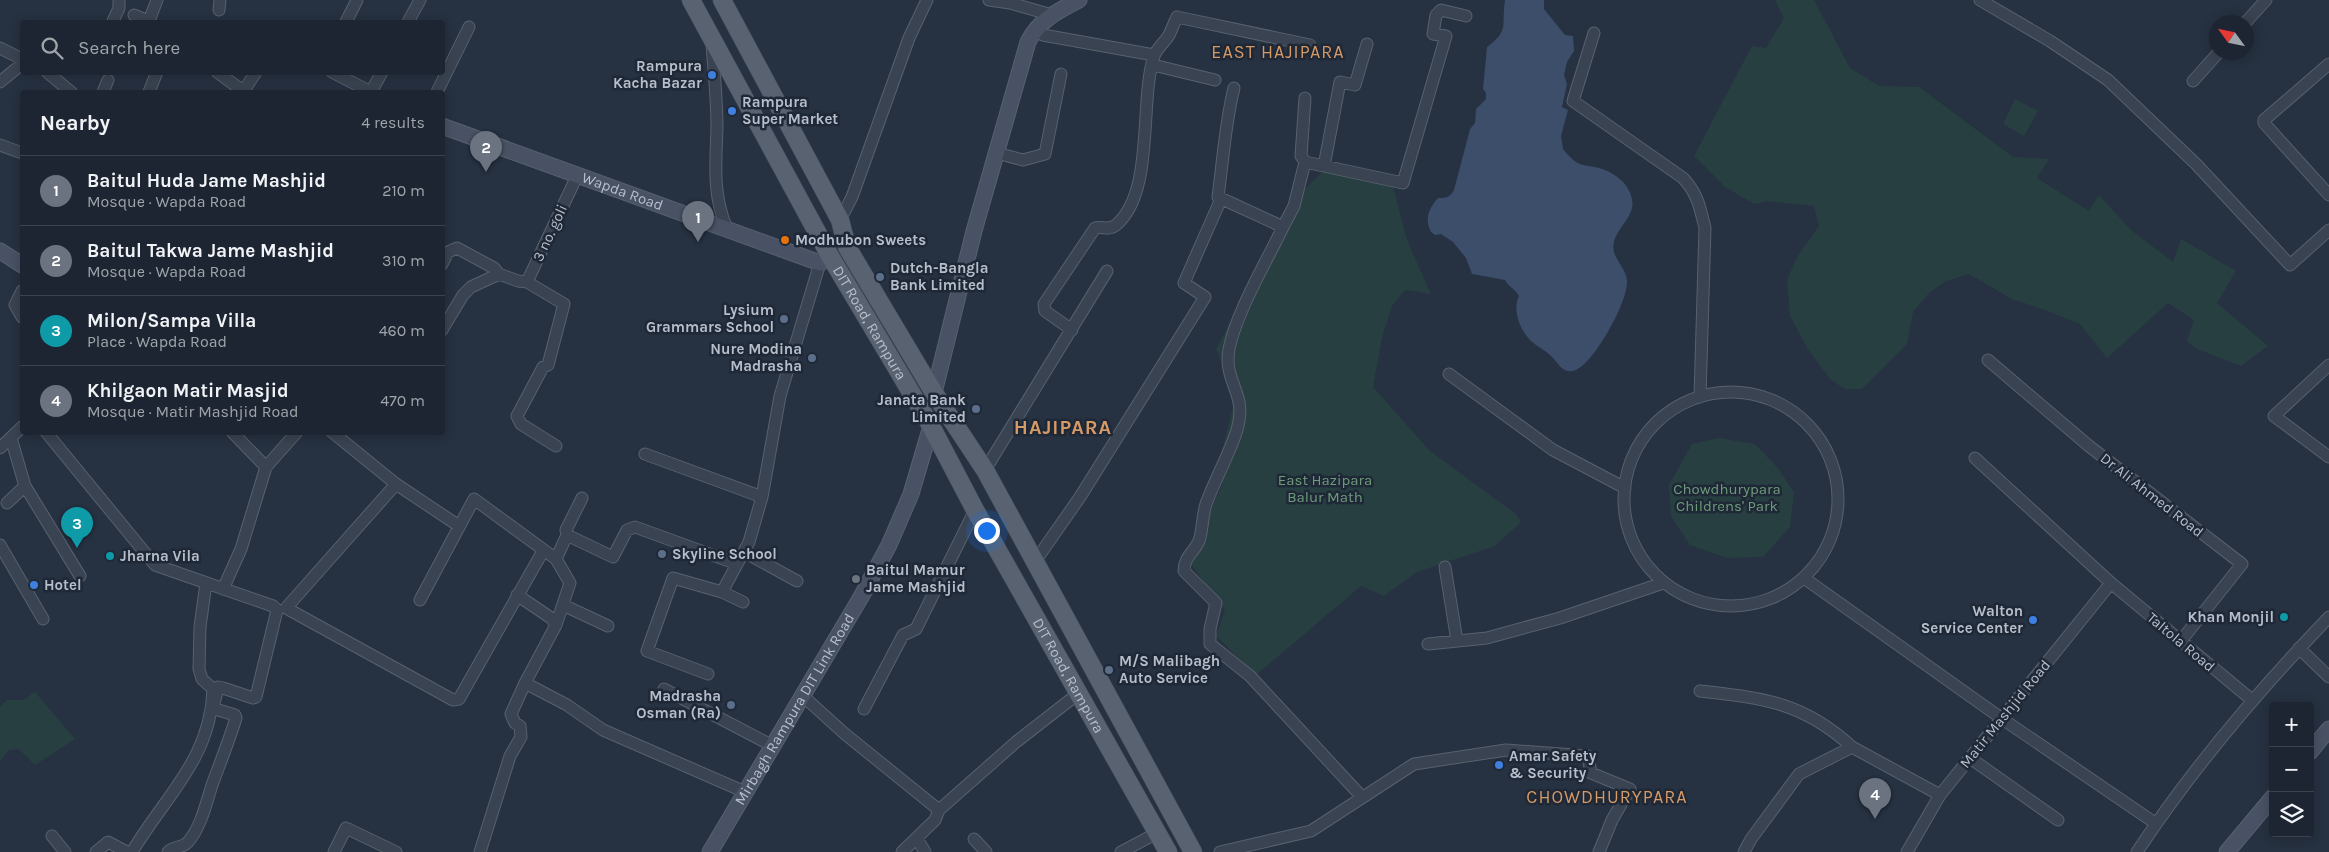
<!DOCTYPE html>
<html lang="en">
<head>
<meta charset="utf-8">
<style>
  body { margin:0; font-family:Karla,sans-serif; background:#29313d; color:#f1f3f6 }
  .controls { position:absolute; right:15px; bottom:15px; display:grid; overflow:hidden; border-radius:5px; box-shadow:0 2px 12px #0003 }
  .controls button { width:45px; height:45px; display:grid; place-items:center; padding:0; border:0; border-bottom:1px solid #3a424d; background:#1c2531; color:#f1f3f6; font:25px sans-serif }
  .compass { position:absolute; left:2209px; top:15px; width:45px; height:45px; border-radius:50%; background:#1c2531; box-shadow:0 2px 12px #0003; rotate:303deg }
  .you { position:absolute; left:986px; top:530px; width:18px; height:18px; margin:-12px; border:4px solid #fff; border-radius:50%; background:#1a73e8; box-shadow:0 0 0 8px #1a73e833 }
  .badge { display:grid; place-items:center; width:32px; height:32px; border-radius:50%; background:#8fb6f8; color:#fff; font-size:16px; font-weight:700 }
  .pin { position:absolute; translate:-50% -41px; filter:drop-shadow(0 1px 2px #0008) }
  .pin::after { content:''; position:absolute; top:26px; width:18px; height:15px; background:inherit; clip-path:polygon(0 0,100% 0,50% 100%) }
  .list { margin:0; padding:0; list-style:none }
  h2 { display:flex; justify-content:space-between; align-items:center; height:65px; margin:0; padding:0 20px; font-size:21px }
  h2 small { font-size:16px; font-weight:400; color:#a0a5ab }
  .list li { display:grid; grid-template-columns:32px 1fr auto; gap:15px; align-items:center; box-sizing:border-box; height:70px; padding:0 20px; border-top:1px solid #3a424d }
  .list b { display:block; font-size:19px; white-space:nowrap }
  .list p { margin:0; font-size:16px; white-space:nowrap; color:#a0a5ab }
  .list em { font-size:16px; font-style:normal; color:#a0a5ab }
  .icon { flex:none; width:28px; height:28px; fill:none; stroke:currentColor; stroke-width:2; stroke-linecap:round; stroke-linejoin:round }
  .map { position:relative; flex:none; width:2329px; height:852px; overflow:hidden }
  .search { position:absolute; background:#1c2531; box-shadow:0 2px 12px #0003; left:20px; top:20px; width:425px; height:55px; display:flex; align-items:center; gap:12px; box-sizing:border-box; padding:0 18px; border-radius:5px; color:#a0a5ab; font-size:19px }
  .panel { position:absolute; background:#1c2531; box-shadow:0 2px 12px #0003; left:20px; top:90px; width:425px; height:345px; border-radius:5px }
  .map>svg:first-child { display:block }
  .green { fill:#283f42 }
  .water { fill:#3c4e6a }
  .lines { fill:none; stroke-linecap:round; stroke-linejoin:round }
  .street-casing { stroke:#58616e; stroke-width:13 }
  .secondary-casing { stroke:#58616e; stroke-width:17 }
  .primary-casing { stroke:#444c5a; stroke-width:19 }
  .street { stroke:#3a4351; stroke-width:11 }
  .secondary { stroke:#485264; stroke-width:15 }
  .primary { stroke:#586271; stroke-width:18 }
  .shop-dot { fill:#3f7fe0; stroke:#1f2836; stroke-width:2 }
  .food-dot { fill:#e8710a; stroke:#1f2836; stroke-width:2 }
  .service-dot { fill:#5c6f8a; stroke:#1f2836; stroke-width:2 }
  .culture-dot { fill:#0f9aa8; stroke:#1f2836; stroke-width:2 }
  .worship-dot { fill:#6b7280; stroke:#1f2836; stroke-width:2 }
  .labels { text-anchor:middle; stroke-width:5; stroke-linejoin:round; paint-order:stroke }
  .poi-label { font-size:15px; font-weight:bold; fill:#b7becb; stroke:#1f2836; text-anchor:start }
  .street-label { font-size:15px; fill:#b7becb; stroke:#1f2836 }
  .park-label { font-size:15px; fill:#6e9c7a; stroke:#1f2836 }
  .quarter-label { font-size:18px; letter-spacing:1px; fill:#d69a67; stroke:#1f2836 }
  .district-label { font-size:20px; font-weight:bold; letter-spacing:1px; fill:#d69a67; stroke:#1f2836 }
</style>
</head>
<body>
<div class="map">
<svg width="2329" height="852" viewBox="0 0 2329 852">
  <rect width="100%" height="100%" fill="#263141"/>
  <path class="green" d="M1775,0H1814L1850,68L1879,86L1919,87L2013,157L2049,159L2037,178L2089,211L2099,195L2131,230L2173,262L2181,239L2236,271L2217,303L2268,346L2241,366L2197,349L2187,341L2194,320L2168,303L2107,358L2080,324L2045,310L2012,299L1969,274L1946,281L1929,293L1913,312L1907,344L1862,389H1845L1831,380L1809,351L1790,316L1787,279L1799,254L1819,226L1814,206L1767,201L1754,204L1725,187L1694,156L1752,46L1766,48L1784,18Z
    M2015,99L2038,111L2024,136L2003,124Z
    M1328,166L1393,186L1407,240L1431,294L1405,290L1392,306L1382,338L1373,387L1430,451L1516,514L1521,522L1495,546L1417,572L1384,596L1361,586L1256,675L1216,636L1225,610L1187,559L1222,485L1221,456L1236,394L1216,349L1293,201Z
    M1718,438L1755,444L1777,467L1794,492L1790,527L1763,557L1727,558L1690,545L1671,516L1669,485L1692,444Z
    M35,692L75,739L35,765L19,749L9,750L0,761V706L7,700H23Z"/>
  <path class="water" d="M1505,0H1544V9L1565,35L1573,36L1574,51L1567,62L1564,75L1567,84L1562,107L1568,110L1561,136L1563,149C1568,155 1573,161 1580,164C1585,166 1591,166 1595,167C1606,169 1621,177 1627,187C1643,213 1619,222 1614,242C1610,257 1625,265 1627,280C1629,300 1595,362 1576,370C1563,375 1559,364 1552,357C1546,350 1537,347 1531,341C1520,330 1512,310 1519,296C1515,289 1509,287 1505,280L1472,274L1466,258L1453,242L1441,234L1435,235L1431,232C1424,219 1429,208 1438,198C1447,198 1450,197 1454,190L1470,129L1475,123L1476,109L1486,99V93L1483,89L1487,47C1510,30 1501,26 1505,0Z"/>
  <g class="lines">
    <g class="street-casing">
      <path id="street" d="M989,0L1010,3L1052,15
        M1980,0L2050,41L2108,80L2196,164L2290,265L2329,230
        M219,10L220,0
        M134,15L151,22
        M113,21L119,8V0
        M149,21L157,0
        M346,22L357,0
        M408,22L420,0
        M2246,22L2266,0
        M1034,31L1043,35L1154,55
        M1594,33L1573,101L1683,178C1698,194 1700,208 1705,228L1700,397
        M712,45C714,72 717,100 717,127C716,165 712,193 727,229
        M0,48L22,59
        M2329,64L2264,120V123L2329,195
        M1153,65L1215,80
        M47,72L71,92
        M217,72L243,91
        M332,72L365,89L366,92
        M2193,81L2219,52
        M0,82L22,64
        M1234,88C1225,124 1223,160 1218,197L1283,227L1294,206L1305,162L1403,183L1446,36L1433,34L1436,15L1441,10L1466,16
        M103,92L108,80
        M149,92L157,72
        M243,92L256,72
        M371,92L382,72
        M437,92L469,27
        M0,145L22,153
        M997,153L1023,160L1045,154L1061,74
        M1305,162L1301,156L1305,98
        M1324,166L1340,82L1355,85L1367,44
        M840,220L852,197L909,38L927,0
        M1283,227C1268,259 1228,326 1228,360C1228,386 1247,396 1237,430C1229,455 1215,479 1206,504C1202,516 1203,529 1199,541C1194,552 1184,557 1184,571L1216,603L1210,629V644L1250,676L1362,797
        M442,264L448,252L457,248L494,268L499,274
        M527,282L564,304L548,365L543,367L517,416L521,424L556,446
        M22,291L15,305L22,317
        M442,330L463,295L471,287L499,274L518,281L527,282L577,176
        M1072,330L1045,311L1044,304L1095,228C1102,226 1109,231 1116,225C1155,192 1139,102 1154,56C1157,48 1165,42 1169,35C1172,29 1174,23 1177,17L1310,45
        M1988,360L2089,446L2242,564L2180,642
        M2329,365L2274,416L2329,457
        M1449,374L1553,450L1625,488
        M1624 499a107 107 0 1 1 214 0a107 107 0 1 1-214 0Z
        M46,432L155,565L273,606L277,610L256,697L253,698L223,688L218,687L214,704L215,709L235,715L236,718C229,741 220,763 212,785C206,804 201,827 188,842C182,849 174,845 168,852
        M232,432L266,467
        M332,432L396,484L459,526
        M11,438L25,486L80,576
        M0,448L22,427
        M645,454L762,497
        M1975,458L2111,583L2252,700
        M985,470L1107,271
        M396,484L286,608L453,700L459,699L543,551
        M7,503L25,486
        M567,535L566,530L582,498
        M0,545L43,619
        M744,552L797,581
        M556,559L570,583L556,625
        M1036,560L1080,497L1205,297L1184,283L1221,199
        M1445,567L1457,641
        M1804,578L2001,718L2155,823
        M223,589L241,549L266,467L297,432
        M722,592L749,542L762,497L780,396L820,263
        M517,595L551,618L556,625L525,683L567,705L603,730L745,792
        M420,600L474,499L556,559L567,535L613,557L627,530L635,527L737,564
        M563,605L608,626
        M1428,644L1487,638L1560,618L1663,583
        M2299,648L2329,677
        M708,674L647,651L673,578L722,592L743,602
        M664,689L773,746
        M1700,691C1763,698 1803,702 1852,747
        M803,696L845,734L939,810
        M864,709L903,635L916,629L975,510
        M1970,758L2058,820
        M52,836L65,852
        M917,839L925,852
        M974,839L986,852
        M96,852L108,842L127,852
        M132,852C165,796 211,759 213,689L202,679L199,669L200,627L206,583
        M334,852L346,828L396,852
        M480,852L510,756L521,737L520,726L515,723L511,714L525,683
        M902,852L935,820L939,810L1016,742L1079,693
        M1121,852L1157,833
        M1220,852L1311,831L1414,764L1506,750L1588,756L1591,773L1630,789L1612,820L1599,852
        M1744,852L1751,839L1799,774L1852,747L1940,795
        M1907,852L1940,795L2111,583
        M2137,852C2193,767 2259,690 2329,617"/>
    </g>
    <g class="secondary-casing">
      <g id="secondary">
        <path id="s1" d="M442,126L820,263L830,256"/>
        <path d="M0,251L22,265"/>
        <path d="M934,393L974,231L1028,42C1039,20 1058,11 1079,0"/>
        <path d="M2310,752L2329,729"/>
        <path id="s2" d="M710,852L861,597L889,545L911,494L931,426"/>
        <path d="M2227,852L2273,797"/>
      </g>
    </g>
    <g class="primary-casing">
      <g id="primary">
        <path id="s3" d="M691,0L830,256L931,426L975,510L1168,852"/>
        <path d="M722,0L840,220L847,247L934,393L985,470L1193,852"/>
      </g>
    </g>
    <use href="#street" class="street"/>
    <use href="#secondary" class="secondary"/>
    <use href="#primary" class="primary"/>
  </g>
  <g class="shop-dot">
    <circle cx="712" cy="75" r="5"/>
    <circle cx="732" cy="111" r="5"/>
    <circle cx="34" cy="585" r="5"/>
    <circle cx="2033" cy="620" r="5"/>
    <circle cx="1499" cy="765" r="5"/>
  </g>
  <circle class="food-dot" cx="785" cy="240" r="5"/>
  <g class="service-dot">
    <circle cx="880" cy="277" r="5"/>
    <circle cx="784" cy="319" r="5"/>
    <circle cx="812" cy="358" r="5"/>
    <circle cx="976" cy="409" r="5"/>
    <circle cx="662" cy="554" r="5"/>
    <circle cx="1109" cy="670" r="5"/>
    <circle cx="731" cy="705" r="5"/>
  </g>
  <g class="culture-dot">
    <circle cx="110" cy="556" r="5"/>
    <circle cx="2284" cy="617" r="5"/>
  </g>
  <circle class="worship-dot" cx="856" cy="579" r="5"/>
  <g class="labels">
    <g class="poi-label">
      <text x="702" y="71" text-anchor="end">Rampura<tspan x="702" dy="17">Kacha Bazar</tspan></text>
      <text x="742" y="107">Rampura<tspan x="742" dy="17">Super Market</tspan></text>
      <text x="795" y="245">Modhubon Sweets</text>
      <text x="890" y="273">Dutch-Bangla<tspan x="890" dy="17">Bank Limited</tspan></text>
      <text x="774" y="315" text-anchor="end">Lysium<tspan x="774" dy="17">Grammars School</tspan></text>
      <text x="802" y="354" text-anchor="end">Nure Modina<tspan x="802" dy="17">Madrasha</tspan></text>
      <text x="966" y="405" text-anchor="end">Janata Bank<tspan x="966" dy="17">Limited</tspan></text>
      <text x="672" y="559">Skyline School</text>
      <text x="120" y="561">Jharna Vila</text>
      <text x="866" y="575">Baitul Mamur<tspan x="866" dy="17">Jame Mashjid</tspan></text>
      <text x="44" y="590">Hotel</text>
      <text x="2023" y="616" text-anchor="end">Walton<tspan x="2023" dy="17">Service Center</tspan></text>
      <text x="2274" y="622" text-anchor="end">Khan Monjil</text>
      <text x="1119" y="666">M/S Malibagh<tspan x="1119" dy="17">Auto Service</tspan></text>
      <text x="721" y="701" text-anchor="end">Madrasha<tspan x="721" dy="17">Osman (Ra)</tspan></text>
      <text x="1509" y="761">Amar Safety<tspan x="1509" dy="17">&amp; Security</tspan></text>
    </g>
    <g class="street-label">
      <text dy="5" stroke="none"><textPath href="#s1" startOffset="192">Wapda Road</textPath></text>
      <text transform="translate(550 233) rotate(-65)" y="5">3 no. goli</text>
      <text dy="5" stroke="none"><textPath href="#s3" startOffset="369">DIT Road, Rampura</textPath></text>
      <text transform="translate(2152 495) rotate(38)" y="5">Dr Ali Ahmed Road</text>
      <text transform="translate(2181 642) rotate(40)" y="5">Taltola Road</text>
      <text dy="5" stroke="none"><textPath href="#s3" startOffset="774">DIT Road, Rampura</textPath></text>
      <text dy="5" stroke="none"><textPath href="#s2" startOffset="166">Mirbagh Rampura DIT Link Road</textPath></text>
      <text transform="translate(2005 714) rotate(-51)" y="5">Matir Mashjid Road</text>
    </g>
    <g class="park-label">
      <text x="1325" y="485">East Hazipara<tspan x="1325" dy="17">Balur Math</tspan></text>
      <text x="1727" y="494">Chowdhurypara<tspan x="1727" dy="17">Childrens' Park</tspan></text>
    </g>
    <g class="quarter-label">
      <text x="1278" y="58">EAST HAJIPARA</text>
      <text x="1607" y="803">CHOWDHURYPARA</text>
    </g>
    <g class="district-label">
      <text x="1063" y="434">HAJIPARA</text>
    </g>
  </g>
</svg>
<div class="controls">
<button>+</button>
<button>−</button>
<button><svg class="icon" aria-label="layers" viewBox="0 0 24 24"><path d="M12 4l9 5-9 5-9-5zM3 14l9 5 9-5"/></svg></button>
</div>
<svg class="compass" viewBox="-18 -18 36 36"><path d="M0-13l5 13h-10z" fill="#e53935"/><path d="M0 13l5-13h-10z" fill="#a0a5ab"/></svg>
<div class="you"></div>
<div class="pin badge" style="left:698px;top:242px;background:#6b7280">1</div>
<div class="pin badge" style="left:486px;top:172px;background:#6b7280">2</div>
<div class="pin badge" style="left:77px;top:548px;background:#0f9aa8">3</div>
<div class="pin badge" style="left:1875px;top:819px;background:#6b7280">4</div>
<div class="search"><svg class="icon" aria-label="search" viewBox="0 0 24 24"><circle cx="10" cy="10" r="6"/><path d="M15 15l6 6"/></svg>Search here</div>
<section class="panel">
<h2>Nearby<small>4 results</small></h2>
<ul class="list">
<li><span class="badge" style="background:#6b7280">1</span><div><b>Baitul Huda Jame Mashjid</b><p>Mosque · Wapda Road</p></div><em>210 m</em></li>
<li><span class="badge" style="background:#6b7280">2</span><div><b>Baitul Takwa Jame Mashjid</b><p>Mosque · Wapda Road</p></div><em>310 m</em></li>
<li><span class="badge" style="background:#0f9aa8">3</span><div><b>Milon/Sampa Villa</b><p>Place · Wapda Road</p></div><em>460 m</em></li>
<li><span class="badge" style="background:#6b7280">4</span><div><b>Khilgaon Matir Masjid</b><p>Mosque · Matir Mashjid Road</p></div><em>470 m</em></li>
</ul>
</section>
</div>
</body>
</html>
